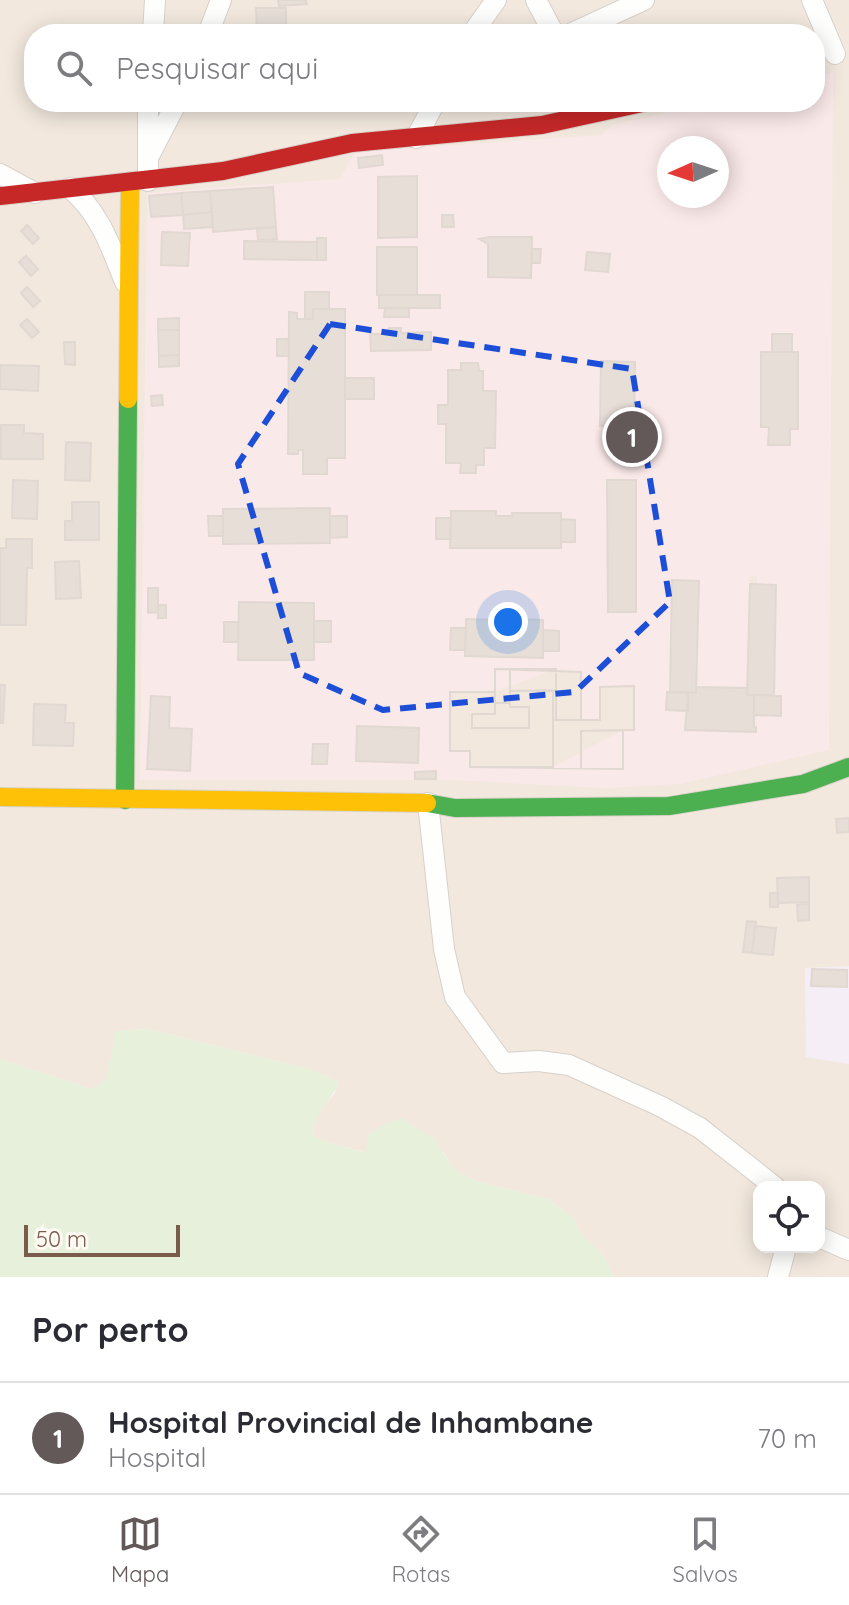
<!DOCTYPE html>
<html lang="pt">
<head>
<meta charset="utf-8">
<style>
  body { margin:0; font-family:Quicksand,sans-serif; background:#f2f2f3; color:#2b2b33 }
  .controls { position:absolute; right:24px; bottom:24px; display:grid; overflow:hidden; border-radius:16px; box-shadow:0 4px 20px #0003 }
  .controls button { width:72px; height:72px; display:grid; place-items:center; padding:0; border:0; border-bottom:2px solid #e1e1e2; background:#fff; color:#2b2b33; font:40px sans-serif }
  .compass { position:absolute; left:657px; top:136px; width:72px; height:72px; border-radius:50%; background:#fff; box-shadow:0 4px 20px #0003; rotate:267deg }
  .scale { position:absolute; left:24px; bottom:20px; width:156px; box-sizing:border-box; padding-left:8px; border:4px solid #7a5c4d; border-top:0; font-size:22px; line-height:28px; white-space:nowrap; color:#7a5c4d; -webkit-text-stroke:6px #fffaf3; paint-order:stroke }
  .you { position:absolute; left:508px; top:622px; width:28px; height:28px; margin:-20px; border:6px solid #fff; border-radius:50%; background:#1a73e8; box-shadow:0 0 0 12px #1a73e833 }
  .badge { display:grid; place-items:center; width:52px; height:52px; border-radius:50%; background:#625958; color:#fff; font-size:26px; font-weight:700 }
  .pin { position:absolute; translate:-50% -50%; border:4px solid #fff; box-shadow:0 2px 8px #0006 }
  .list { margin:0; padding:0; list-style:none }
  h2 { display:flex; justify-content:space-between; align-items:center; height:104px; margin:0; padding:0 32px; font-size:34px }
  h2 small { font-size:26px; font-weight:400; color:#7c7c81 }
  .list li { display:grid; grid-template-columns:52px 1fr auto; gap:24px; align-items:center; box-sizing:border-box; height:112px; padding:0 32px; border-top:2px solid #e1e1e2 }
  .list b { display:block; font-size:30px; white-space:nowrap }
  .list p { margin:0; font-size:26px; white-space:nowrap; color:#7c7c81 }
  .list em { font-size:26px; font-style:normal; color:#7c7c81 }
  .icon { flex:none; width:44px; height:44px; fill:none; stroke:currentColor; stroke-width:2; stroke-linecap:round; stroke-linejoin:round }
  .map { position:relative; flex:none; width:849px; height:1277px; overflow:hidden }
  .search { position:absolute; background:#fff; box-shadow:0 4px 20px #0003; left:24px; right:24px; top:24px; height:88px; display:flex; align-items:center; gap:20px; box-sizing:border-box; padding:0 28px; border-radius:32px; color:#7c7c81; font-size:30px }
  .sheet { height:216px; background:#fff }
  nav { display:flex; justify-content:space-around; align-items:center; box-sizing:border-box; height:112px; border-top:2px solid #e1e1e2; background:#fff; font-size:22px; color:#7c7c81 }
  nav a { display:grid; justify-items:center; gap:4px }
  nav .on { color:#625958 }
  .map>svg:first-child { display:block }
  .residential { fill:#f2e8de; fill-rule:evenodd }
  .education { fill:#f6eef6 }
  .medical { fill:#fae9e9; fill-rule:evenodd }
  .green { fill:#e7f0db }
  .building { fill:#e6ded7; stroke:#e2d8d2; stroke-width:2; fill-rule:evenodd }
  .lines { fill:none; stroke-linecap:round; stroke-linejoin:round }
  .street-casing { stroke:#d7d1cb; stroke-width:22 }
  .fast-casing { stroke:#d9d2cb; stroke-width:20 }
  .slow-casing { stroke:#d9d2cb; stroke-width:20 }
  .jam-casing { stroke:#d9d2cb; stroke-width:20 }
  .street { stroke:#fefefd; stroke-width:20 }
  .fast { stroke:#4caf50; stroke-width:18 }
  .slow { stroke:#ffc107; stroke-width:18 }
  .jam { stroke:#c62828; stroke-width:18 }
  .marked { fill:none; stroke:#1d4ed8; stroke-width:6; stroke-dasharray:16 10; stroke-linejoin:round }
</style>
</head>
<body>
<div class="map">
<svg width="849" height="1277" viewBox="0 0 849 1277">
  <rect width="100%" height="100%" fill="#f9f5f0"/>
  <path class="residential" d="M0,0H849V1277H614L604,1257L578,1231L574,1219L550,1200L478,1182L453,1169L444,1152L367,1153L327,1142L312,1135L317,1113L334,1094L339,1082L309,1069L148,1029L116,1031L107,1079L92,1089L0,1059ZM34,34H815V102H34ZM669,148H717V196H669ZM759,1187H819V1247H759Z"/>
  <path class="education" d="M849,966V1064L806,1057L805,968Z"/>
  <path class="medical" d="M833,72L829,750L680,784L605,788L451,780H140L147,193L340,179L355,152L602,135L612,125L713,102H815V77ZM669,148H717V196H669ZM378,177H417V237H378ZM273,187L277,239L258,240L257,228L184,229L183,215L151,217L149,196ZM162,233L190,234L188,266L161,265ZM489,237H532V249H540V262L532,263L531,278L488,277V244L480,239ZM318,238H326L325,260L244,258V241L317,242ZM587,252L610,254L608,272L586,270ZM305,292H329V309H345V378H374V399H345V457L327,458V474H303V450H298L289,356L277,355V340L289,339V313H297V319H305ZM379,295H440V308H409V317L384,316L385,308H379ZM178,318L179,366H159L158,319ZM389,328H401V333L431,350L371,351L370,335L389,334ZM772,334H792V352L798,353V429H790V445H769V427H761V352H772ZM601,362L617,424V427L600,426ZM462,363H478L479,371H483V391H496L495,447L484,448V465H476V473H461V463H446V424L439,405H448V370H461ZM607,481H636V612H608ZM330,509V516L347,517V537L330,538V543L224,544L223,536H209L208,517ZM451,511H495L496,516H512L513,513H560L561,519L575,520V541L561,542L560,548H451V539L436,538L451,518ZM750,576H757V584L776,585L774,695L781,696L780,716L754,715L756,732L685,729L688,711L666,710L667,692H670L673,580L699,581L696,687L747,688ZM239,602L314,603V621L331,642H314L313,660H239L238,642H224V623L238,622ZM515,619L543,620V630L559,631V651H543L542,658L466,656L465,650H450L451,628H466V620L514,625ZM556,669V672H581V720H600V687H634V730H623L553,767H471L470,751H450V692H495ZM151,696L170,697L169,728L148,768ZM357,726L419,728L418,763L356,761Z"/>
  <path class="green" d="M148,1029L309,1069L339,1082C329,1105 317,1107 312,1135L327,1142L366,1153L368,1135L383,1125L401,1118L434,1138L454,1169L478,1182L550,1200L574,1219L579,1231L604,1257L614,1277H0V1059L92,1089L107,1079L116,1031Z"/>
  <path class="building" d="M278,0H306L307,4L279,6Z
    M256,8H286V34H257Z
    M382,155L383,165L359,168L358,158Z
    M417,176V237L378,238V177Z
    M273,187L276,227L213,232L210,191Z
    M210,191L212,212L183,215L181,193Z
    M181,193L183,215L151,217L149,196Z
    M212,212L213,227L184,229L183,215Z
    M442,215H453L454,227H442Z
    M27,225L39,238L33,244L21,231Z
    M276,227L277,239L258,240L257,228Z
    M162,232L190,233L188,266L161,265Z
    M489,237H532L531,278L488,277V244L479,239Z
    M317,238H326V260H317Z
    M244,241L317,242V260L244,259Z
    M377,247H417V295H377Z
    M532,249H541L540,263H532Z
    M587,252L610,254L608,272L585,270Z
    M26,256L38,269L31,276L19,262Z
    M27,287L40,301L33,307L21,293Z
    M305,292H329V309H313V319H305Z
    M379,295H440V308H379Z
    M385,308H409V317H384Z
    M313,309H345V458H327V474H303V450H298V454H288L289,312L297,313V319H313Z
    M179,318V330H158V319Z
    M27,319L39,332L32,338L20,325Z
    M389,328H401V333L431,332V350L371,351L370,334H389Z
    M158,330H179V355L159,356Z
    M772,334H792V352H772Z
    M277,339H289V356H277Z
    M64,342H75V365L65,364Z
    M761,352H798V429H790V445H768L769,427H761Z
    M179,355V366L159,367V356Z
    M601,361L635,362L634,425L600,426Z
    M461,363H478L479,371H483V391H496L495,448H484V465H476V473H460L461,463H446V424H438V405H448V370H461Z
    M0,365L39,366L38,391L0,389Z
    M345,378H374V399H345Z
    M162,395L163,405L152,406L151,396Z
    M1,425H24V433L43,434V459H1Z
    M66,442L91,443L90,481L65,480Z
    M13,480L38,481L37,519L12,518Z
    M607,480H636V612H608Z
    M72,502H99V540H65V521H72Z
    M330,508V543L223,544V509Z
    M451,511H496V516H512V513H561V548H450Z
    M208,516H223V536H209Z
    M330,516H347V537L330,538Z
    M436,518H451V539H436Z
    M561,519L575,520V542H561Z
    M6,539H32V568H27L26,625H0V548H6Z
    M79,561L81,598L56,599L55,562Z
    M672,580L699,581L696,693L670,692Z
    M750,584L776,585L774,695H747Z
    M148,588H158V612L148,613Z
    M239,602L314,603V660H238Z
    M158,605H166V618H158Z
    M466,619L496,620V624L514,625V619L543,620V658L465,656Z
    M314,621H331V642H314Z
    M224,622H238V642H224Z
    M451,628H466L465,650H450Z
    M543,630L559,631V651H543Z
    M495,669L581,672V720H600V687L634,686V730H623V769L470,767V751H450V692H495ZM556,690V720H553V691ZM495,703H510V707H529V728H472V714H495Z
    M495,669H510V703H495Z
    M510,669H556V690L510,691Z
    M556,672H581V720H556Z
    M0,685H5L3,723H0Z
    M634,686V730L581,731V769H553V720H600V687Z
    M696,687L747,688V695H754V727H756V732L685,730L688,692L696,693Z
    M510,691H553V767H470V751H450V692H495V714H472V728H529V707H510Z
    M667,692H688V711L666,710Z
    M754,695L781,696V716L754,715Z
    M151,696L170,697L169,728L192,729L190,771L147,769Z
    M34,704L66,705L65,723H74L73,746L33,745Z
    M357,726L419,728L418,763L356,761Z
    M623,730V769H581V731Z
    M313,744H328L327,764H312Z
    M436,771V779H415V772Z
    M849,818V832L837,833L836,819Z
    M809,877V902L778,903L777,878Z
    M770,893H778V907H770Z
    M809,904V920L798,921L797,905Z
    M747,921L756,922L752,953L743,952Z
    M755,926L776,928L773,955L752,953Z
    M812,969L847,970V987L811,986Z"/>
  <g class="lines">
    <g class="street-casing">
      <path id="street" d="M536,0L554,34
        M812,0L835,54
        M153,34L155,0
        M208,34L221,0
        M472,34L496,0
        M570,34L644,0
        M148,102V181
        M416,138L435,102
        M150,154L177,102
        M0,174L35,193
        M70,188C100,213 111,247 125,282
        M428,803L444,949L455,997L503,1063L539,1061L569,1065L660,1106L700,1128L775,1187
        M819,1237L849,1250
        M778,1277L786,1247"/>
    </g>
    <g class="fast-casing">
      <path id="fast" d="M125,800L128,399
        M427,803L455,808L669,806L803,784L849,767"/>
    </g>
    <g class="slow-casing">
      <path id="slow" d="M128,399L130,183
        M0,797L427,803"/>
    </g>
    <g class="jam-casing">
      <path id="jam" d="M0,196L223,171L352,143L542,125L647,102"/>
    </g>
    <use href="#street" class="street"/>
    <use href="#fast" class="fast"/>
    <use href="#slow" class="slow"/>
    <use href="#jam" class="jam"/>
  </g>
  <path class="marked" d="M330,324L632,369L670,602L575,692L383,710L299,673L238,464Z"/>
</svg>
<div class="controls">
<button><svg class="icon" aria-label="locate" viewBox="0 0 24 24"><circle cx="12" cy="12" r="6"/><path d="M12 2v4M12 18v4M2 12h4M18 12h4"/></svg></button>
</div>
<svg class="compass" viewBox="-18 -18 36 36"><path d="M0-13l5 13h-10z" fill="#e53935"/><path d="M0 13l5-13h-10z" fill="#7c7c81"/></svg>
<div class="scale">50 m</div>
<div class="you"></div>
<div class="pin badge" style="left:632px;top:437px">1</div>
<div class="search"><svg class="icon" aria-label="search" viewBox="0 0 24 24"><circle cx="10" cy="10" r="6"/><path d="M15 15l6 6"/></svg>Pesquisar aqui</div>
</div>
<section class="sheet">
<h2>Por perto<small></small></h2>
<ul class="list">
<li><span class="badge">1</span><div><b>Hospital Provincial de Inhambane</b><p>Hospital</p></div><em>70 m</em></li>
</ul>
</section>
<nav>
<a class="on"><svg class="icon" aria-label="map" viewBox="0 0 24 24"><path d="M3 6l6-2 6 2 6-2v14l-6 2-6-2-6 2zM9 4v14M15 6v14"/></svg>Mapa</a>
<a><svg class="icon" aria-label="directions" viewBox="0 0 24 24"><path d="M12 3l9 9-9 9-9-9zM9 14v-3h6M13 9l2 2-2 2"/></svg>Rotas</a>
<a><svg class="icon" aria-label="saved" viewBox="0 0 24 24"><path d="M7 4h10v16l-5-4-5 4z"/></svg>Salvos</a>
</nav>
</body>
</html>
